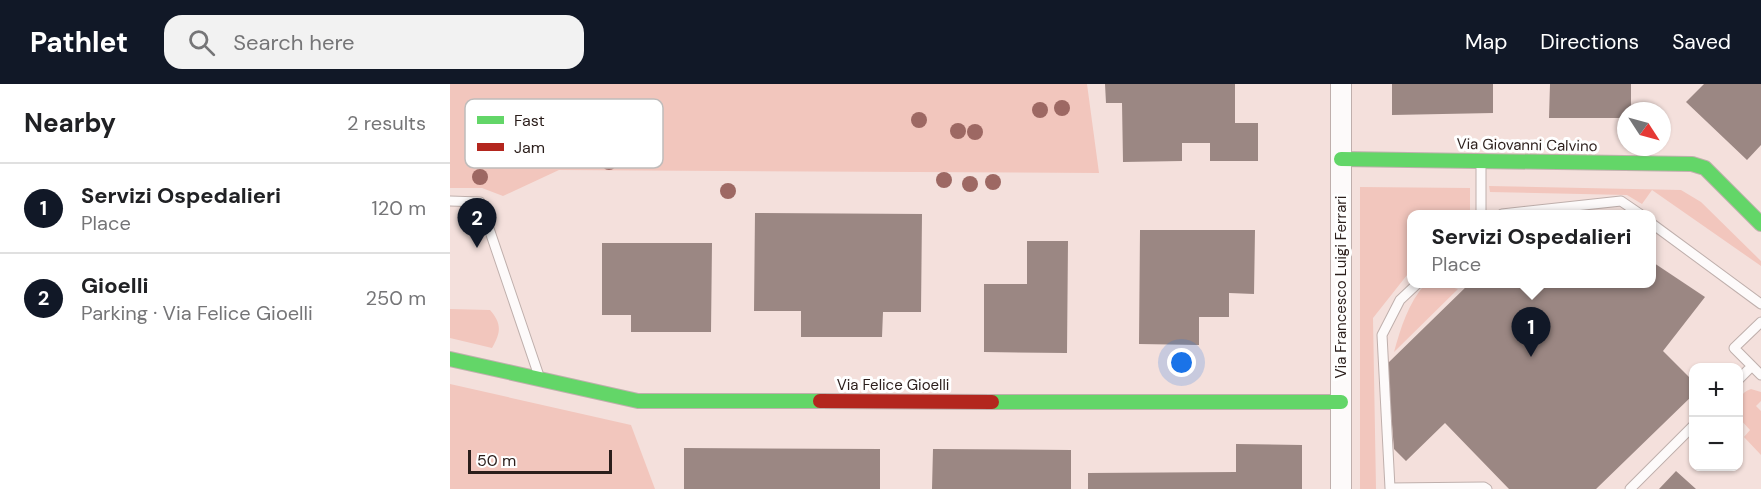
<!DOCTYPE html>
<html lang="en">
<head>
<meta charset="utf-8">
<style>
  body { margin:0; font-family:"DM Sans",sans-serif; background:#f2f2f2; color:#202124 }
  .controls { position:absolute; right:18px; bottom:18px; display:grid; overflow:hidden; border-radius:12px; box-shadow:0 2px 4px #0004 }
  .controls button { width:54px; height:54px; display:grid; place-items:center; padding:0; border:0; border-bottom:2px solid #e0e0e0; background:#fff; color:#202124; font:30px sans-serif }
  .compass { position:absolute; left:1167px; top:18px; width:54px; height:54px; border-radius:50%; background:#fff; box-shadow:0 2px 4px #0004; rotate:126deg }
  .scale { position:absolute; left:18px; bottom:15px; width:144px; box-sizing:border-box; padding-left:6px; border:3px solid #2b1e1b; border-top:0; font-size:16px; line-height:21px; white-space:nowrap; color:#2b1e1b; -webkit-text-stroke:4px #fff; paint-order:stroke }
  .you { position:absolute; left:732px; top:279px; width:21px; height:21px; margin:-15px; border:4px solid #fff; border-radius:50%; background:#1a73e8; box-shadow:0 0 0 9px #1a73e833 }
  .badge { display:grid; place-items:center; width:39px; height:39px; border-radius:50%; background:#111827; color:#fff; font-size:20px; font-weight:700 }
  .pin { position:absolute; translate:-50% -50px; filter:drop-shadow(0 2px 3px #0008) }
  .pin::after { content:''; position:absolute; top:32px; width:21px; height:18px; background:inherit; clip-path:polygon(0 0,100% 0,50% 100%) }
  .popup { position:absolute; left:957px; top:126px; width:249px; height:78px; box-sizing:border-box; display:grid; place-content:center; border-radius:12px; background:#fff; filter:drop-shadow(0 2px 4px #0005); font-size:20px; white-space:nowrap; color:#757577 }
  .popup b { font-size:22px; color:#202124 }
  .popup::after { content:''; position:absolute; left:50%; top:100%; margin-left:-12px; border:12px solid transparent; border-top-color:#fff }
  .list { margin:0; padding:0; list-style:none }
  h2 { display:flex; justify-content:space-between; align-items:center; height:78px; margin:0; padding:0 24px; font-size:26px }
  h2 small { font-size:20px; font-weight:400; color:#757577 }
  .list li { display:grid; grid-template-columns:39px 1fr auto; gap:18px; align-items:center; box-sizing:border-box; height:90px; padding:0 24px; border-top:2px solid #e0e0e0 }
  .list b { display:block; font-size:22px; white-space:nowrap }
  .list p { margin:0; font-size:20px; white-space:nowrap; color:#757577 }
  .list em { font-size:20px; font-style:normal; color:#757577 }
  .icon { flex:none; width:33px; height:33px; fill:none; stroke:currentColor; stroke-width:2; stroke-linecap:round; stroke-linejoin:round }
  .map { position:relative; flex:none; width:1311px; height:405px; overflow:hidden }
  header { display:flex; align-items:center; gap:36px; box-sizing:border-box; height:84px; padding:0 30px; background:#111827; color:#fff }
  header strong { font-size:28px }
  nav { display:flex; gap:33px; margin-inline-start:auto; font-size:21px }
  .search { width:420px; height:54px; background:#f2f2f2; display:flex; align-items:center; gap:15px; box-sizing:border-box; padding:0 21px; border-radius:18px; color:#757577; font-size:22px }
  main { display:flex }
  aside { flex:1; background:#fff }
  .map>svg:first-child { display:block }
  .green { fill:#f2c6bd }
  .building { fill:#9b8783 }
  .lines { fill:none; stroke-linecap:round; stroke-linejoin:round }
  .lane-casing { stroke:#bfafac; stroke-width:11 }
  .street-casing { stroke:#bfafac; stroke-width:22 }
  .fast-casing { stroke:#bfafac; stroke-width:16 }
  .jam-casing { stroke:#bfafac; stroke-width:16 }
  .lane { stroke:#fdfafa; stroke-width:9 }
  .street { stroke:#fdfafa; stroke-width:20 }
  .fast { stroke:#63d668; stroke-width:14 }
  .jam { stroke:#b3261e; stroke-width:14 }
  .tree { fill:#9d6863 }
  .labels { text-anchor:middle; stroke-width:6; stroke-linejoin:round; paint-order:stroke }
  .street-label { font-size:15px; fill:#2b1e1b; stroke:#fff }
  .key { fill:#fff; stroke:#bfbcbb; stroke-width:1.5 }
  .key-label { font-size:16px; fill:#2b1e1b }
</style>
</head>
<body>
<header>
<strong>Pathlet</strong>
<div class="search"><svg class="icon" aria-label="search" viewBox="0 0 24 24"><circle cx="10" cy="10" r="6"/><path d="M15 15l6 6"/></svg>Search here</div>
<nav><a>Map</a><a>Directions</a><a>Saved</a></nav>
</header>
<main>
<aside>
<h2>Nearby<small>2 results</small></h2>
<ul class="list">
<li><span class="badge">1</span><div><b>Servizi Ospedalieri</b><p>Place</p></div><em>120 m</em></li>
<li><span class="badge">2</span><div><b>Gioelli</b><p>Parking · Via Felice Gioelli</p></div><em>250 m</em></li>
</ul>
</aside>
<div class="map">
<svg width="1311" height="405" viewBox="0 0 1311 405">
  <rect width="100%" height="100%" fill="#f4e0dc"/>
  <path class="green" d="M0,0H637L649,89L109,86L53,112L32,104H0Z
    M1039,102L1231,106L1251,118L1311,177V182L1202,106L1192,120L1177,111L1040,108Z
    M910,103L1020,104V128L1017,130H961V186L923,234L926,405H910Z
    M975,200H989L1008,205L944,268C951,243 958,220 975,200Z
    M0,225L40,226C52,240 51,248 42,264L0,254Z
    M0,300L181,341L205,405H0Z
    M1301,305L1311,308V317L1306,322L1311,327V371L1294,353L1300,346L1289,334C1288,321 1287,310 1301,305Z"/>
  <path class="building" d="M655,0H785V39H808V77H760V59H732V77L673,78L672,19H656Z
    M942,0H1043V29L942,31Z
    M1100,0H1181V27H1176V34H1099Z
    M1254,0H1311V61L1297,76L1236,18Z
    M305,129L472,130L471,228H433L432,253H351V227H304Z
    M690,146H805L804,210L779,209V233H749V261L689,260Z
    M577,157H618L617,269L534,268V200H577Z
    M152,159H262L261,248H181V231H152Z
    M1201,177L1255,213L1213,267L1244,298V310L1146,405H1059L995,339L956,377L944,365L937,280L1019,200H1201Z
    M786,360L852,361V405H638V389L786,388Z
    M234,364L430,365V405H234Z
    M483,365L621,366V405H482Z
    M1226,387L1246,405H1209Z"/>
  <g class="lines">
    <g class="lane-casing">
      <path id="lane" d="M1031,79V130
        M0,117L30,118L88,289
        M1052,130L1171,117L1190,130
        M1201,139L1311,220
        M967,200L950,216L932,251L940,404L1034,403L1037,405
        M1311,238L1284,264L1311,291
        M1288,296L1302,282
        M1180,405L1244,341"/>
    </g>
    <g class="street-casing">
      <path id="street" d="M891,0V405"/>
    </g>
    <g class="fast-casing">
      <path id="fast" d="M891,75L1242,80L1255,84L1311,140
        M0,275L188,317H370
        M542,318H891"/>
    </g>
    <g class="jam-casing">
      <path id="jam" d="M370,317L542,318"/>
    </g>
    <use href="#lane" class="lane"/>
    <use href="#street" class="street"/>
    <use href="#fast" class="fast"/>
    <use href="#jam" class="jam"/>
  </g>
  <g class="tree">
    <circle cx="612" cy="24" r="8"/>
    <circle cx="590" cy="26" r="8"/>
    <circle cx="469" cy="36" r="8"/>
    <circle cx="508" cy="47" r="8"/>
    <circle cx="525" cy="48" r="8"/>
    <circle cx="130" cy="70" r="8"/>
    <circle cx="71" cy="76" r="8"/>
    <circle cx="159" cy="78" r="8"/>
    <circle cx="30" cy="93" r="8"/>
    <circle cx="494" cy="96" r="8"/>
    <circle cx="543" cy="98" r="8"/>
    <circle cx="520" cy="100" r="8"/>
    <circle cx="278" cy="107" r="8"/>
  </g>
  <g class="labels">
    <g class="street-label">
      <text transform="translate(1077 61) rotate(1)" y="5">Via Giovanni Calvino</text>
      <text transform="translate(891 203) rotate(-90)" y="5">Via Francesco Luigi Ferrari</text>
      <text x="443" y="306">Via Felice Gioelli</text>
    </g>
  </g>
  <rect x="15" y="15" width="198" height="69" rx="9" class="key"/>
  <rect x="27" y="32" width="27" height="8" fill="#63d668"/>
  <rect x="27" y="59" width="27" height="8" fill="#b3261e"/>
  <g class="key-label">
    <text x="64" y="42">Fast</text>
    <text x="64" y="69">Jam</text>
  </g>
</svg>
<div class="controls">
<button>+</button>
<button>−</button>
</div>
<svg class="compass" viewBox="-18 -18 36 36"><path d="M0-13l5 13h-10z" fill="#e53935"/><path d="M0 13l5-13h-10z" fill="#757577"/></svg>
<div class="scale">50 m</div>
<div class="you"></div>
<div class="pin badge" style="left:1081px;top:273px">1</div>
<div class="popup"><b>Servizi Ospedalieri</b>Place</div>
<div class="pin badge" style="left:27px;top:164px">2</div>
</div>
</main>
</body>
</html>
